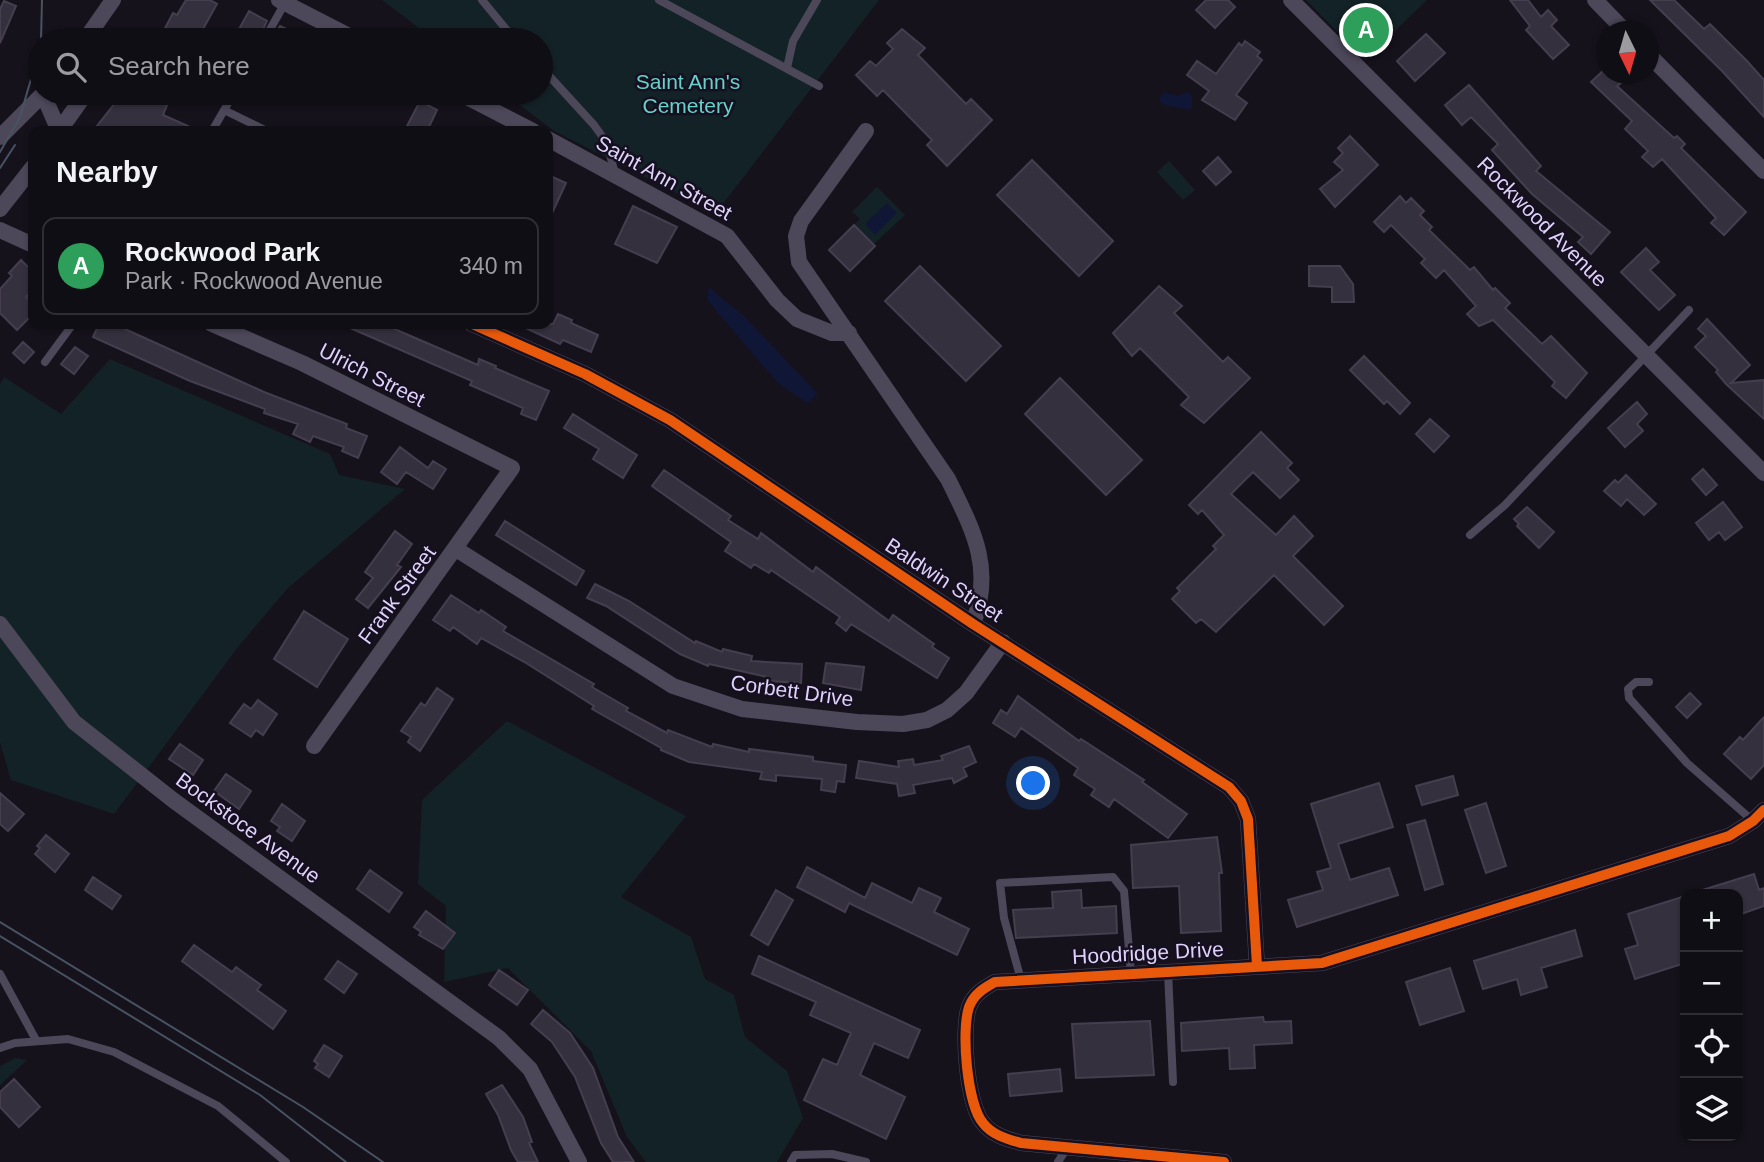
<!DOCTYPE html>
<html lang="en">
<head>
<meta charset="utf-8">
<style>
  body { margin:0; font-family:Arial,sans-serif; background:#1e1c22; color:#f1f3f6 }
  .controls { position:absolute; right:21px; bottom:21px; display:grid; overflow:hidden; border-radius:14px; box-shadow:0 2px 5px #0004 }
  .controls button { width:63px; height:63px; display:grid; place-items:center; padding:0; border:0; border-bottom:2px solid #302e34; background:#100e15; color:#f1f3f6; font:35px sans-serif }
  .compass { position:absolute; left:1596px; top:21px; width:63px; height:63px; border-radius:50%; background:#100e15; box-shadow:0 2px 5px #0004; rotate:175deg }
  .you { position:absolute; left:1034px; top:784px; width:24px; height:24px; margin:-18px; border:5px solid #fff; border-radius:50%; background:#1a73e8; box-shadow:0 0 0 10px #1a73e833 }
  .badge { display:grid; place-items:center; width:46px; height:46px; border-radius:50%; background:#7c3aed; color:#fff; font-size:23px; font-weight:700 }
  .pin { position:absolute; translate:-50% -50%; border:4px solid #fff; box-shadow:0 2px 7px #0006 }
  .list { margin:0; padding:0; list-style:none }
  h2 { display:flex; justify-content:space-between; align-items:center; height:91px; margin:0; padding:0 28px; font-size:30px }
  h2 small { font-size:23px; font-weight:400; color:#9c9ca0 }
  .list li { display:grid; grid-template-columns:46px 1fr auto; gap:21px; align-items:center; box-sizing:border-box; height:98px; margin:0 14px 14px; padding:0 14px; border:2px solid #302e34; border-radius:14px }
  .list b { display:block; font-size:26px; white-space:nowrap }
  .list p { margin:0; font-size:23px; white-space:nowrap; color:#9c9ca0 }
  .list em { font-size:23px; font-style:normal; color:#9c9ca0 }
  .icon { flex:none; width:38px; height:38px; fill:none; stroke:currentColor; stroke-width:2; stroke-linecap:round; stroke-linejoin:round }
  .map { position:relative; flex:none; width:1764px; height:1162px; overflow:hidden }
  .search { position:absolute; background:#100e15; box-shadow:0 2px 5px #0004; left:28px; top:28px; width:525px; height:77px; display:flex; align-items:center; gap:18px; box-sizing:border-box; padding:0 24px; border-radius:38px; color:#9c9ca0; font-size:26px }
  .panel { position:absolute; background:#100e15; box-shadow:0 2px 5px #0004; left:28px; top:126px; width:525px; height:203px; border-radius:14px }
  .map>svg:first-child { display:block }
  .green { fill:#132226 }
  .water { fill:#101635 }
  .building { fill:#35303e; stroke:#443e4f; stroke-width:2 }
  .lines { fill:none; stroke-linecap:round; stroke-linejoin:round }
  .service { stroke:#4c485a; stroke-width:8 }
  .minor { stroke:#4c485a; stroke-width:16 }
  .tram { stroke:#475363; stroke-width:2 }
  .cycleway-casing { stroke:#150f1f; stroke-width:15 }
  .cycleway { stroke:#e8590c; stroke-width:10 }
  .labels { text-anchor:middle; stroke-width:5; stroke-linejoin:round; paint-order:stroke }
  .park-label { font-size:21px; fill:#67d1c9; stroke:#150f1f }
  .street-label { font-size:21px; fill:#ded2fa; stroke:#150f1f }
</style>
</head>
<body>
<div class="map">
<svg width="1764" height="1162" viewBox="0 0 1764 1162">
  <rect width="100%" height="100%" fill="#16121c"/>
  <path class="green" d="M382,0H879L716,213L554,131L504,93H541V40H435Z
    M1306,0H1427L1365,60Z
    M1169,161L1195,190L1183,200L1157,172Z
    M877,187L905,215L873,245L854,225L860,219L852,212Z
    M110,359L330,454L339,475L405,489L287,589L238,647L114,814L11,780L0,742V384L4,377L61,414Z
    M507,721L686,816L621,897L691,937L705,979L734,995L745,1037L787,1071L803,1118L777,1162H646L627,1137L591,1051L508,968L444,982L446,906L418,884L422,800Z
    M15,1058L27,1060L0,1085V1066Z"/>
  <path class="water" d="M1165,92L1178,96L1188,92L1192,95V108L1188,110L1162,104L1159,98Z
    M887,203L897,213L875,235L865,224Z
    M709,287L746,318L818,394L807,403L777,382L707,300Z"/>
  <path class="building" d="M186,0H210L217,4L203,29L225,40H180L163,32L173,13L177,15Z
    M1206,0H1228L1235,7L1215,28L1196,10Z
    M1510,0H1528L1541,17L1548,10L1557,20L1551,26L1569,45L1553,59L1526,30L1530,26Z
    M1650,0H1674L1704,29L1710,24L1747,61L1764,80V117L1723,72Z
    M4,1L16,6L0,43V9Z
    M249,11L267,21L258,40H233Z
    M280,26L310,40H271Z
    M902,29L925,48L918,55L966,104L971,99L992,120L947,166L927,145L932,140L883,90L877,96L856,75L870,61L876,66L893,49L887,43Z
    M1426,34L1445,53L1415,81L1397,61Z
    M1245,41L1260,52L1257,56L1262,60L1236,95L1247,103L1235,120L1202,100L1209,91L1187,75L1197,61L1216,74L1239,43L1242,46Z
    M1606,68V74H1612L1621,83L1617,86L1674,138L1677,136L1685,144L1681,148L1746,212L1724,235L1711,223L1716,218L1662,159L1653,167L1642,157L1648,151L1625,129L1632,121L1591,82Z
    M1469,85L1541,166L1536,171L1610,232L1591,254L1578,242L1583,237L1532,194L1492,150L1498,144L1471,117L1462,125L1445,105Z
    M123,93H172L163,115L199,131H93Z
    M420,101L437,110L427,131L407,126Z
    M1350,136L1378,165L1335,207L1320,189L1343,170L1334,162L1343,153L1338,148Z
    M1218,157L1231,172L1216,185L1203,171Z
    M1032,160L1113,241L1079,276L997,195Z
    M548,175L566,183L548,222Z
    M1400,196L1406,203L1411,198L1424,211L1420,215L1432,227L1429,230L1470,270L1474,267L1493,290L1495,288L1510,303L1505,308L1542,344L1551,336L1587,373L1566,398L1552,386L1555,382L1493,320L1479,326L1467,314L1476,306L1444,270L1436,278L1421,263L1425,259L1391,225L1384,232L1374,222Z
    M633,206L677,227L657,263L615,244Z
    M854,225L875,246L850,271L829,250Z
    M1646,248L1659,262L1650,270L1675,295L1659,310L1621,272Z
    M21,260L33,272V290L26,297L33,304V314L17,330L0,313V289L12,276L9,273Z
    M920,266L1001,346L966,381L885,301Z
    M1309,266H1340L1353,284L1354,302H1332V287L1309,286Z
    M1159,286L1182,306L1174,313L1223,362L1228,357L1250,378L1204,423L1181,405L1189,397L1140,348L1132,356L1113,333Z
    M558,314L572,320L571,323L598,335L591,352L563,340L560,344L517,324H553Z
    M1707,319L1750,365L1731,383L1764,380V419L1726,384L1716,372L1718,370L1695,347L1706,336L1698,329Z
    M99,324H114L264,392L347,424L346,428L367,436L358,458L342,451L344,447L313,436L310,442L293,434L298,424L264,413L265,409L190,381L93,337Z
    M341,324H383L478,365L479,359L496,366L495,368L549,391L536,420L521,414L523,408L470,385L472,381Z
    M23,342L34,352L24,363L13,353Z
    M75,347L88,356L74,374L61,364Z
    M1364,356L1410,403L1400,414L1387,401L1384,404L1350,370Z
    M1060,378L1142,460L1106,495L1025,414Z
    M1637,402L1647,414L1637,424L1643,431L1625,447L1608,428Z
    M573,414L637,455L623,478L593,459L599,449L564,428Z
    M1430,419L1449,436L1434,452L1416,434Z
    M1261,432L1292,463L1287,468L1299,480L1280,498L1253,472L1231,494L1276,535L1294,516L1313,536L1293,556L1343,606L1324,625L1274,575L1216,632L1201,619L1196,623L1172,599L1180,591L1177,588L1216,549L1213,546L1224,535L1202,510L1198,514L1189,505Z
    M400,447L428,468L433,461L446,469L433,489L406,472L397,484L381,472Z
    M1703,469L1717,485L1706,495L1692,479Z
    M664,470L731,516L728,520L758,539L761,533L813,572L816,567L889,621L893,615L934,644L932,647L949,658L937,678L851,624L846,631L836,623L840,617L771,570L769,573L754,564L751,568L725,551L731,542L652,486Z
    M1626,475L1656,504L1644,515L1627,499L1621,506L1604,491L1615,480L1618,483Z
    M1723,502L1742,527L1725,540L1719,532L1709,540L1696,523Z
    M1527,507L1554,532L1539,548L1517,526L1519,524L1514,519Z
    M505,521L584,571L576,585L496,535Z
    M395,531L412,544L397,565L401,567L368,608L356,599L373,578L365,572Z
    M595,584L629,601L695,643L696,641L722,652L723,649L752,656L751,661L802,664L801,683L767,681V677L709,664L708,666L680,654L606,606L587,598Z
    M451,595L479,613L481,610L506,627L503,631L594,684L592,687L628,708L626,711L667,733L668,730L712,747L713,744L749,752V749L813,757V761L846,765L844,782L837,781L835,792L821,790L822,779L776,775V781L760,779L762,772L689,762L661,750V748L592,709L594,706L526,663L481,638L477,644L453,627L450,631L433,620Z
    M304,611L348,639L317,687L274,659Z
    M826,663L864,667L861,690L823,683Z
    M437,688L453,699L420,751L408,742L411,737L401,731L421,703L425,706Z
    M1690,693L1701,704L1687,718L1676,707Z
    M1018,696L1079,741L1081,739L1144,780L1142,782L1187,814L1168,838L1114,799L1109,807L1091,795L1095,789L1074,775L1078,768L1021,728L1015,737L993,723L1001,710L1007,714Z
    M258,700L277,714L263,735L256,730L251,737L230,723L244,704L251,709Z
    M1764,717V765L1751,779L1724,754L1740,737L1743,740Z
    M180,744L203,760L193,775L169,759Z
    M969,746L976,762L963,768L967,776L954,783L952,778L913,785L915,793L899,796L897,784L856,778L859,761L899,767L898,761L913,759L914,765L943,760L941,756Z
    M226,774L251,791L239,809L214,791Z
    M1453,776L1458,795L1422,805L1416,786Z
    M1379,783L1393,827L1338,844L1350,880L1389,868L1398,895L1297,927L1288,900L1323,890L1317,872L1331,868L1311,804Z
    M0,793L24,814L8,831L0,824Z
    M1486,803L1506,866L1486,873L1465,810Z
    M282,804L305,821L292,841L277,831L280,827L271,821Z
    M1425,820L1443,884L1425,890L1407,825Z
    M46,835L69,854L55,872L35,854L40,848L37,846Z
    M1217,837L1222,873H1219L1221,931L1181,933L1179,886L1133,888L1131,845Z
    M807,867L865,898L872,883L912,903L919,888L941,898L934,912L969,929L957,955L849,903L845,912L797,887Z
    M370,870L402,893L389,912L357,889Z
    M1754,874L1759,890L1764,888V906L1738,915V894H1699V891Z
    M93,877L121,896L112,909L85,890Z
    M776,890L793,900L768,945L751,935Z
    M1081,890L1082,908L1116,906L1117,933L1016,938L1013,910L1053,908L1052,892Z
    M1685,896V963L1635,979L1625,949L1638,945L1628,914Z
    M426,911L455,933L443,949L419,935L421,932L414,927Z
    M1575,930L1582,956L1541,968L1547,987L1521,995L1517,979L1483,989L1474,961Z
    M194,945L232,972L236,967L261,985L257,990L286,1011L273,1029L182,961Z
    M759,956L920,1030L908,1058L874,1043L860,1075L905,1097L886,1139L804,1100L823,1059L837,1065L851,1033L810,1015L816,1002L752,974Z
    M338,961L357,974L344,993L325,979Z
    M1450,968L1464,1011L1420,1025L1406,982Z
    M499,970L528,990L517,1005L489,985Z
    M543,1010L570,1033L593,1068L618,1137L634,1162H613L601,1143L575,1077L552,1042L531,1024Z
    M1263,1017L1264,1022L1291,1021L1292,1043L1254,1045L1255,1068L1230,1069L1229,1048L1182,1051L1181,1023Z
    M1150,1021L1154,1075L1076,1078L1072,1024Z
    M324,1045L342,1056L329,1077L315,1068L318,1064L314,1061Z
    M1060,1069L1062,1091L1010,1096L1008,1074Z
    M14,1079L40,1107L19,1127L0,1107V1092Z
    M502,1085L523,1117L532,1142L529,1143L538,1162H518L511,1150L498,1115L486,1094Z"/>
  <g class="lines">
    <path class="service" d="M482,0L515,40
      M659,0L819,86
      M264,40L285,3
      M541,67L594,125L607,143L615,174
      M787,68L793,41L817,0
      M224,110L267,131
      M212,131L234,93
      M45,362L73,324
      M1470,535L1505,505L1689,310
      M1649,682H1636L1628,689L1629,698L1687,763L1753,821
      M1168,971L1173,1082
      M0,974L36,1040
      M1021,980L1004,918L1000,883L1113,877L1124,891L1131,973
      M0,1048L15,1043L68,1039L114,1052L218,1106L286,1162
      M791,1162L795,1155L832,1154L866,1162
      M1058,1162L1067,1148"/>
    <path class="minor" d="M279,0L357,40
      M1291,0L1764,473
      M1595,0L1626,32
      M85,40L113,0
      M1648,54L1764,171
      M459,93L533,131
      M43,94L59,131
      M59,131L86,93
      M866,131L801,221L796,236L799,262L948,479C973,530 994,567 973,624
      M0,137L44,93
      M548,139L727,236L777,300L797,319L832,333H849
      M0,209L33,167
      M0,230L33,245
      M212,324L302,363L512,468L314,746
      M472,324L585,374L670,420L973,624L1229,787L1241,801L1248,819L1257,966
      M456,549L673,686L742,709L857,722L903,724L927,720L947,710L966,693L1003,642
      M0,624L74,722L173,800L499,1038L530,1069L579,1162
      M1224,1162L1021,1143C1007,1139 992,1135 983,1123C967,1104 961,1031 969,1007C974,994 984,988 995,982L1322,963L1729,836L1753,821L1764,810"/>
    <path class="tram" d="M41,40L42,0
      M0,152L20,117L40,48
      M0,168L15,145
      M0,922L303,1107L383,1162
      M0,936L260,1095L346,1162"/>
    <g class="cycleway-casing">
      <path id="cycleway" d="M472,324L585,374L670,420L973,624L1229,787L1241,801L1248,819L1257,966
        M1224,1162L1021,1143C1007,1139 992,1135 983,1123C967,1104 961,1031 969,1007C974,994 984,988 995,982L1322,963L1729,836L1753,821L1764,810"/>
    </g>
    <use href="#cycleway" class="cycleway"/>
  </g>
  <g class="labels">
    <g class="park-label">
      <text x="688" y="89">Saint Ann's<tspan x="688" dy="24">Cemetery</tspan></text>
    </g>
    <g class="street-label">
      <text transform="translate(664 178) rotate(29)" y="7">Saint Ann Street</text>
      <text transform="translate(1542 222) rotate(45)" y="7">Rockwood Avenue</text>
      <text transform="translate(372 375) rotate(27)" y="7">Ulrich Street</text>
      <text transform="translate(944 580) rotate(33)" y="7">Baldwin Street</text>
      <text transform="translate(397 595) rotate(-54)" y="7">Frank Street</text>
      <text transform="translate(792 691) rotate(8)" y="7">Corbett Drive</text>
      <text transform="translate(248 828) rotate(36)" y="7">Bockstoce Avenue</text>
      <text transform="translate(1148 953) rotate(-3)" y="7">Hoodridge Drive</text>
    </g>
  </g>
</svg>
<div class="controls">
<button>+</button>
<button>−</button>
<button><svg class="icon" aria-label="locate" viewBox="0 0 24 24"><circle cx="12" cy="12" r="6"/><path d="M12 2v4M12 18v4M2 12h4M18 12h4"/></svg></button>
<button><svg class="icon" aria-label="layers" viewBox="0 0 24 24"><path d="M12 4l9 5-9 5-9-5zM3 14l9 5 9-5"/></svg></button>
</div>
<svg class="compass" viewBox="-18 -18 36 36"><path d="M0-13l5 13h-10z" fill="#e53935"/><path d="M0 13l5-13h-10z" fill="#9c9ca0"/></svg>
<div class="you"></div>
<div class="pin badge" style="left:1366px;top:30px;background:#2e9e5b">A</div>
<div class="search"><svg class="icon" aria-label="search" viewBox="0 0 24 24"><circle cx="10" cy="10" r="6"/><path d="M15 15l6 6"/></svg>Search here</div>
<section class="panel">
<h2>Nearby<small></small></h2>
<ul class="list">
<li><span class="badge" style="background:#2e9e5b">A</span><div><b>Rockwood Park</b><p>Park · Rockwood Avenue</p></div><em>340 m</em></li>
</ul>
</section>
</div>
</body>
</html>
